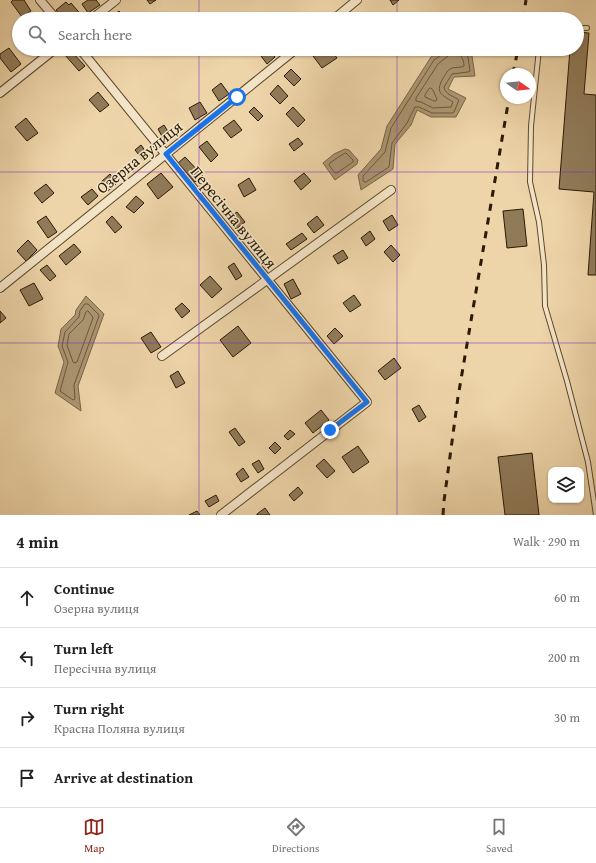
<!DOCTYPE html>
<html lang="en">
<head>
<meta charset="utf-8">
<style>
  body { margin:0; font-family:"Gentium Book Plus",serif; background:#f6f6f6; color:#222 }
  .controls { position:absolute; right:12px; bottom:12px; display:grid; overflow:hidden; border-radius:8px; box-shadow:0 1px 3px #0004 }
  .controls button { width:36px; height:36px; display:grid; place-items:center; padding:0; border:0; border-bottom:1px solid #e0e0e0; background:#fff; color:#222; font:20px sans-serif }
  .compass { position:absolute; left:500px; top:68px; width:36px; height:36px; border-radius:50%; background:#fff; box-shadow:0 1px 3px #0004; rotate:104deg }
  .stop { position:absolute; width:12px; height:12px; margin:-9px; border:3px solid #1a73e8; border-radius:50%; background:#fff }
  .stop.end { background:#1a73e8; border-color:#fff; box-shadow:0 1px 4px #0008 }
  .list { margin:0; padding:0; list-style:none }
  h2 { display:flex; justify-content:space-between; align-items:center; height:52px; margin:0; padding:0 16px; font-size:17px }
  h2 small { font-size:13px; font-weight:400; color:#767676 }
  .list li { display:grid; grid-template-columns:26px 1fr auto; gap:12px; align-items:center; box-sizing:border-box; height:60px; padding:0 16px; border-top:1px solid #e0e0e0 }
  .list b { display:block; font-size:15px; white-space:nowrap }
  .list p { margin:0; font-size:13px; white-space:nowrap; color:#767676 }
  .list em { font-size:13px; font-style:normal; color:#767676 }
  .icon { flex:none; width:22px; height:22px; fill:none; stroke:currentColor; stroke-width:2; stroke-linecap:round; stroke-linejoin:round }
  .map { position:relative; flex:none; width:596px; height:515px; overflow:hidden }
  .search { position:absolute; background:#fff; box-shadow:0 1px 3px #0004; left:12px; right:12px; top:12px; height:44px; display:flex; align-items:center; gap:10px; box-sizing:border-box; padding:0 14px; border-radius:22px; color:#767676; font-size:15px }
  .sheet { height:292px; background:#fff }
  nav { display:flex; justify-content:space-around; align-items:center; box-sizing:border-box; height:56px; border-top:1px solid #e0e0e0; background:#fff; font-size:11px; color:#767676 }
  nav a { display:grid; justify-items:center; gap:2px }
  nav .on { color:#8f2418 }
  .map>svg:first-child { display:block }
  .water { fill:#ab9571; stroke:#776445 }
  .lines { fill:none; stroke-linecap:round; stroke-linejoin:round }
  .shore { stroke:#6a583a; stroke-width:1 }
  .building { fill:#907b59; stroke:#2a1a03 }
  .lane-casing { stroke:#5b492c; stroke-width:6 }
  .street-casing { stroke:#5b492c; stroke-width:10 }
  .lane { stroke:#f4e4c7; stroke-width:4 }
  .street { stroke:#f4e4c7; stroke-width:8 }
  .rail { stroke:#2a1a03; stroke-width:3; stroke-dasharray:7 7; stroke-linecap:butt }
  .route { stroke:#1a73e8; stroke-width:5 }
  .grid { fill:none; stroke:#7b2cbf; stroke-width:1; stroke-opacity:0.55 }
  .labels { text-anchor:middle; stroke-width:3; stroke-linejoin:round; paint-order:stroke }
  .street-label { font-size:16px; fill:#2a1a03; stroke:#f4e4c7 }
</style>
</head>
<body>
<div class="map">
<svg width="596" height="515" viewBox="0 0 596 515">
  <rect width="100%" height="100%" fill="#eed5a9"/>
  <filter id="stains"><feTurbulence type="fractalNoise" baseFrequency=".005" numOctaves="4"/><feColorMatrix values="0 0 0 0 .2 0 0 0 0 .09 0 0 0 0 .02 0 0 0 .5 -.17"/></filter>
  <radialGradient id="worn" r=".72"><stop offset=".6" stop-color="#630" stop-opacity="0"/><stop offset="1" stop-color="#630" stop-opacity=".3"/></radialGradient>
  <path class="water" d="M443,49H467L472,56L475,76L454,77L448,89L466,98L456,117H431L417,110L411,125L395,144L393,169L361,190L358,175L381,149L387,126L431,57Z
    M345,149L349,150L358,160L357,164L335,180L323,163L334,154Z
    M86,296L104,314L78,386L81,411L55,393L64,362L58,346L61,329L75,315L76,310Z"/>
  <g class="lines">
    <path class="shore" d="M445,49L444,53L434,60L391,128L385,152L363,176V180L364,182H366L389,167L392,143L407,123L415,107H419L432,113H452L454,112L459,100C454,96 445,95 444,87L452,74L468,72L470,71L468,57L465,52L464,49
      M450,49L448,56L438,64L416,98V101L421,102L433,108L451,107L453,102C441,94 435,93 443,78C446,74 447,70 452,68C456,67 460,68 464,66C464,58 459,56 459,49
      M430,88H431C434,90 435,96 437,99L436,101H434L425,97V95Z
      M346,153L353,160V162L337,173H335L329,165L330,163L337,158Z
      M85,304H88L98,314L99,316L74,385L75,399L73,400L60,391L68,362L62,346L65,332L79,317L80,311Z
      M88,311L92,316L93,318L77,362L74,363L73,362L67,345L69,334L83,320L86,312Z"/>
  </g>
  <path class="building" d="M13,0H24L31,11L22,17L11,2Z
    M88,0H96L100,5L88,13L82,4Z
    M147,0H156L150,4Z
    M390,0H399L393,5Z
    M66,2L69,5L71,3L83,17L81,19H63L56,10Z
    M119,11L125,19H109Z
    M306,12L312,19H297Z
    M371,12L376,19H363Z
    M578,32L589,33L584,94L596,95V275H588L594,192L559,189L570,49H577Z
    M9,48L21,64L11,72L0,58V54Z
    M32,49H40L35,53Z
    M90,49H104L97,56Z
    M323,49H330L337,58L322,68L313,56Z
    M70,50L85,66L79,71L65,55Z
    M269,50L275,57L267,64L261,56Z
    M291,69L301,79L294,86L284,76Z
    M221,83L229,94L219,101L212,90Z
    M278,85L288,96L280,104L270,94Z
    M98,92L109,105L100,112L89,100Z
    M200,102L207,113L195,120L189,108Z
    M254,107L263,116L258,121L249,112Z
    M293,107L305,120L298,127L286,114Z
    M26,118L38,133L27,141L15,127Z
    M234,120L242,130L231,138L223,128Z
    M164,125L172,138L165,142L158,129Z
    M298,138L303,144L294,151L289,144Z
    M207,141L218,155L211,162L199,147Z
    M141,145L149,156L143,160L135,150Z
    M185,157L203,176L195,182L178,163Z
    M161,173L173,187L158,199L147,184Z
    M304,173L311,181L301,190L294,181Z
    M110,174L117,183L108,191L101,182Z
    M249,178L256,190L244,197L238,185Z
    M46,184L54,193L42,203L34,193Z
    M92,189L98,196L88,205L81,197Z
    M136,196L144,203L134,213L126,207Z
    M523,209L527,246L507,248L503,211Z
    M237,212L245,222L236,229L228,218Z
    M392,215L398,225L389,231L383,221Z
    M46,216L57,232L48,238L37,222Z
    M112,216L122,227L115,233L106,222Z
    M317,216L324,225L314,233L307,224Z
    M370,231L375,239L366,246L361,238Z
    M302,233L307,239L291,250L286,244Z
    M28,240L37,250L26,261L17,251Z
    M74,244L81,252L66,265L59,256Z
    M391,245L400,255L393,262L384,252Z
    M343,250L348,258L338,264L333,256Z
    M234,263L242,276L236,280L228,267Z
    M47,265L56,276L50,281L40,270Z
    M210,276L222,289L212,298L200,285Z
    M293,279L301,294L291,299L284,284Z
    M34,283L43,299L29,306L20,290Z
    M354,295L361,305L350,312L343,303Z
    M182,303L190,311L182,318L175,309Z
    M0,311L6,318L0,323Z
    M238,326L251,343L233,357L220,340Z
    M335,328L343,336L334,344L327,336Z
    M151,332L161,347L151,353L141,338Z
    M394,358L401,368L385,380L378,371Z
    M178,371L185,383L176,388L170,376Z
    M419,405L426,417L419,422L412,409Z
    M321,410L329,420L313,433L305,423Z
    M235,428L245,442L239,446L229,432Z
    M290,430L295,434L288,440L284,436Z
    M275,442L281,448L275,454L269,448Z
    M358,446L369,462L353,473L342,457Z
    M532,453L539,515H505L498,457Z
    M324,459L335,471L327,478L316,466Z
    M259,460L264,469L258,473L252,464Z
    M243,468L249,477L241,482L236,474Z
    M298,487L303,493L294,501L289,495Z
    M216,495L219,501L209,507L205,501Z
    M265,508L270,515H257V514Z
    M197,511L200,515H189Z"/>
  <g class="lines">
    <g class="lane-casing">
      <path id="lane" d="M577,28H587
        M539,49L531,126L530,182L539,222L544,265L545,306L567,381L588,462L596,515"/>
    </g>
    <g class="street-casing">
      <path id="street" d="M40,0L56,19
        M92,19L116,0
        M334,19L357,0
        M80,49L367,402L221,515
        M0,93L55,49
        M0,288L296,49
        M162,356L391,190"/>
    </g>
    <use href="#lane" class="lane"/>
    <use href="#street" class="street"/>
    <path class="rail" d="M523,19L526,0
      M513,74L518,49
      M443,515L444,501L458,397L509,98"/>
  </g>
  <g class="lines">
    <path class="route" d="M237,97L166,154L367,402L330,430"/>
  </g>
  <path class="grid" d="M199,0V19M397,0V19M199,49V515M397,49V515M0,172H596M0,343H596"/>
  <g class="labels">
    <g class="street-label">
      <text transform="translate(139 157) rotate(-39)" y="6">Озерна вулиця</text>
      <text transform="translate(234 217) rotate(51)" y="6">Пересічна вулиця</text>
    </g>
  </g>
  <rect width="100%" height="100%" filter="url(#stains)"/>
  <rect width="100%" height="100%" fill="url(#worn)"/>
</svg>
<div class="controls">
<button><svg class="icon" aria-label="layers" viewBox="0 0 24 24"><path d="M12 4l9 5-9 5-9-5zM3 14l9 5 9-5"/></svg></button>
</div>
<svg class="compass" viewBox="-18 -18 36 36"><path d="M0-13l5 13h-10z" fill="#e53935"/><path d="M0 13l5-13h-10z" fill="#767676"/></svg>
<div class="stop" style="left:237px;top:97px"></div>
<div class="stop end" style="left:330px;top:430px"></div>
<div class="search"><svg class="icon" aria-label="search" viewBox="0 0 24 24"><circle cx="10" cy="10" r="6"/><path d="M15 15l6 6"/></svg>Search here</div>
</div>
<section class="sheet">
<h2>4 min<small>Walk · 290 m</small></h2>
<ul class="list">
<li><svg class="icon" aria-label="ahead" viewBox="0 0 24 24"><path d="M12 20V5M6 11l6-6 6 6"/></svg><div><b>Continue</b><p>Озерна вулиця</p></div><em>60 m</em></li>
<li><svg class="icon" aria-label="left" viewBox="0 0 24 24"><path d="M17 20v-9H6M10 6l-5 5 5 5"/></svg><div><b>Turn left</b><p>Пересічна вулиця</p></div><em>200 m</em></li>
<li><svg class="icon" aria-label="right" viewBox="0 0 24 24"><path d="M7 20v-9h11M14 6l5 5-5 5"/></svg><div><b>Turn right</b><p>Красна Поляна вулиця</p></div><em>30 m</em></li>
<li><svg class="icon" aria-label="arrive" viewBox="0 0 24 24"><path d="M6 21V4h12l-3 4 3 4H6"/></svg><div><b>Arrive at destination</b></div></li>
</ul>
</section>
<nav>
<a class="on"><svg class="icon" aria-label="map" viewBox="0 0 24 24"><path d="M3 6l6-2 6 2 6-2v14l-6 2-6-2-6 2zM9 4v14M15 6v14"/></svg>Map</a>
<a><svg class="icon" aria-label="directions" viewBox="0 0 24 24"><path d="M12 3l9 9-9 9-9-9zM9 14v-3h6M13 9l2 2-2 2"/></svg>Directions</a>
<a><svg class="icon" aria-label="saved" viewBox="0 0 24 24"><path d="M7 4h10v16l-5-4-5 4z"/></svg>Saved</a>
</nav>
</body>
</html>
